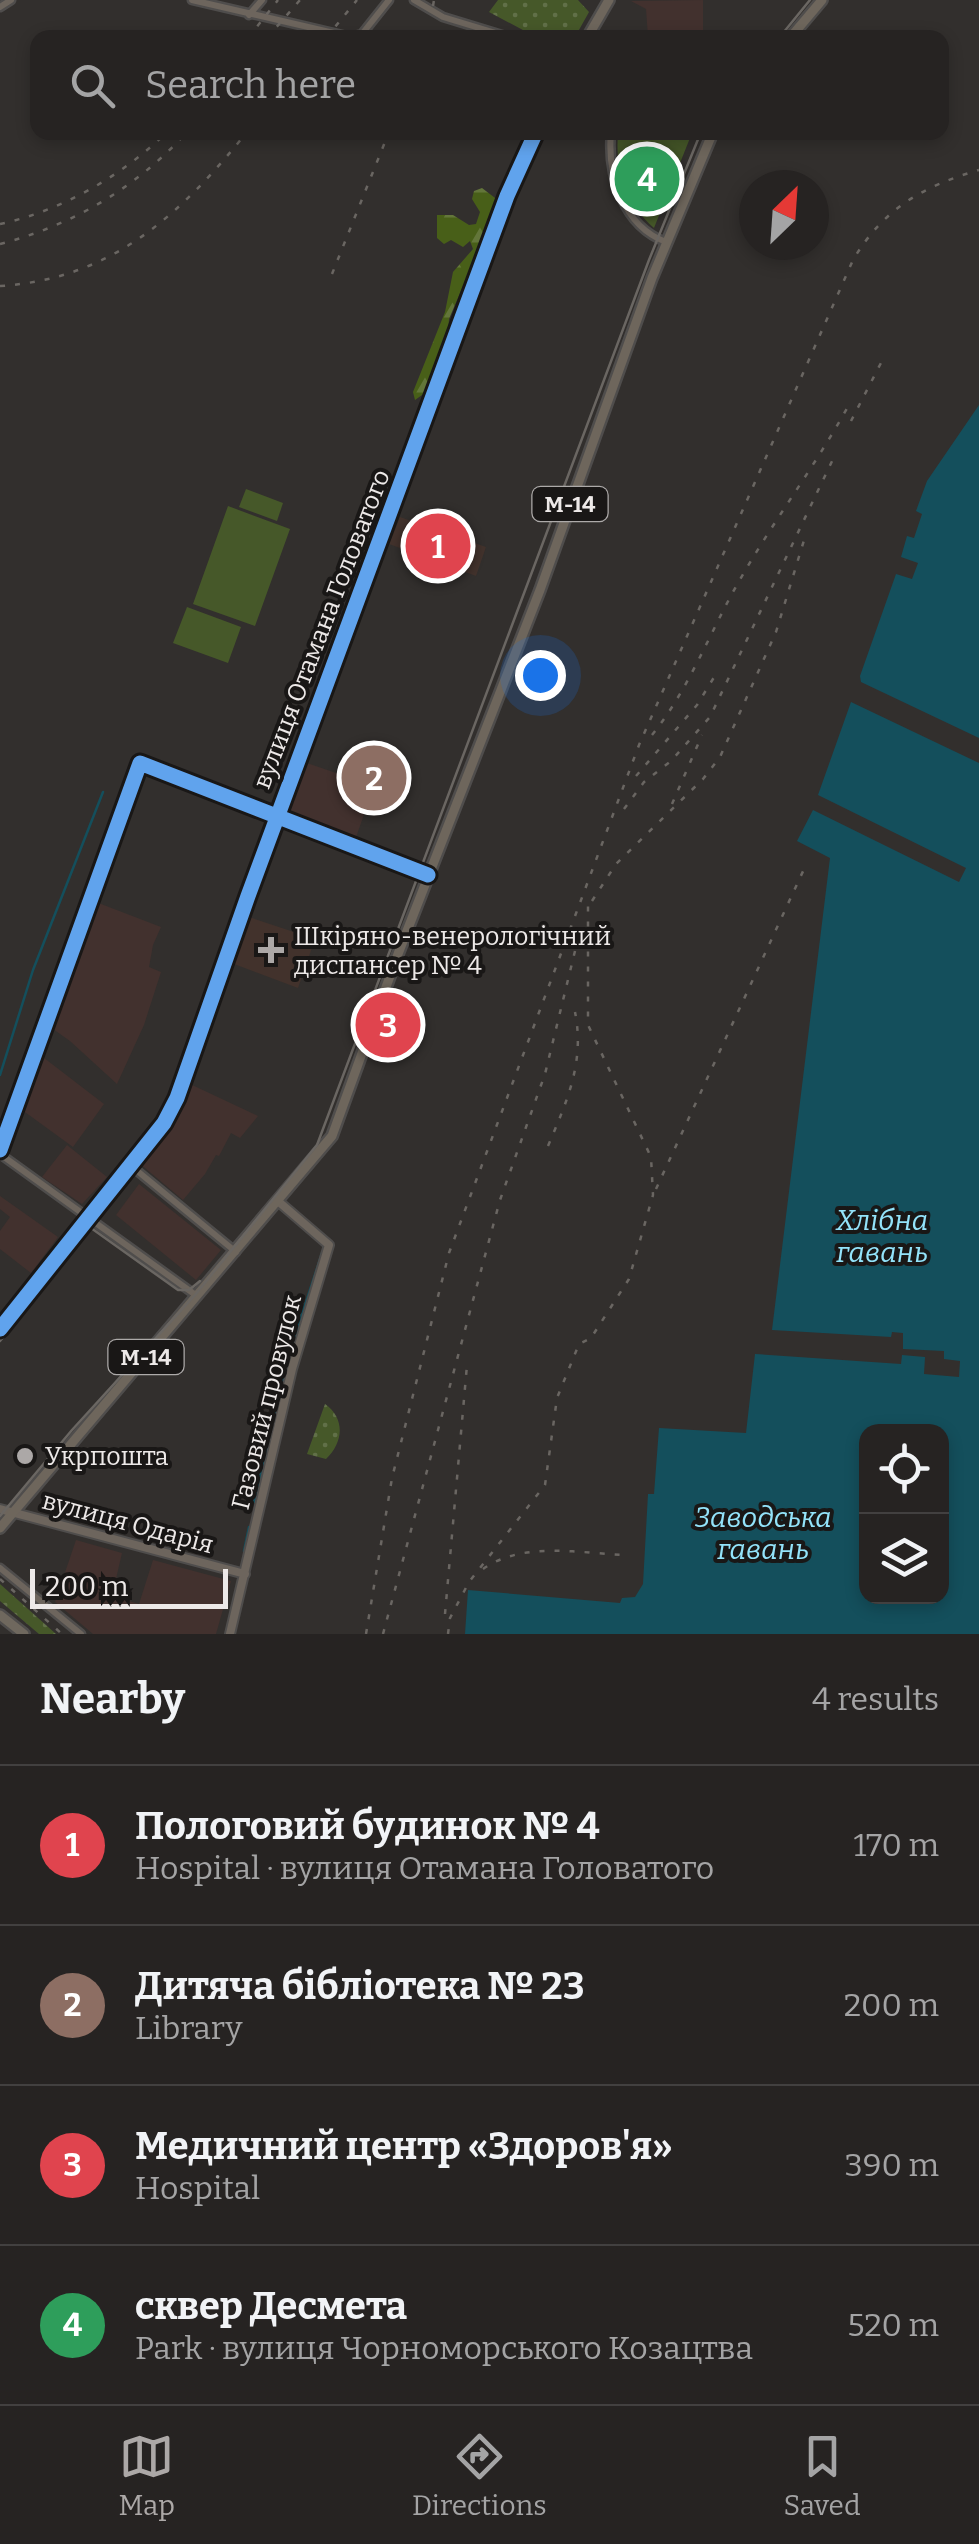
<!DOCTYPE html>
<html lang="en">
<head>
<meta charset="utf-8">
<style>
  body { margin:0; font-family:Bitter,serif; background:#322f2f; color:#f1f3f6 }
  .controls { position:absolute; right:30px; bottom:30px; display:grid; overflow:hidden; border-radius:20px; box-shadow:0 5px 15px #0003 }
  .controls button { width:90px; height:90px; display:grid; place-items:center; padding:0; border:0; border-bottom:2px solid #424040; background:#262322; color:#f1f3f6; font:50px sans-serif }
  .compass { position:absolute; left:739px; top:170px; width:90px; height:90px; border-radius:50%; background:#262322; box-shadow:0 5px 15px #0003; rotate:25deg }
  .scale { position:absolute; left:30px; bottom:25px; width:198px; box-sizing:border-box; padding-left:10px; border:5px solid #ede9e8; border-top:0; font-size:28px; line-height:35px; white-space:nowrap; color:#ede9e8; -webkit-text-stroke:8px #191716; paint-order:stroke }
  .you { position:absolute; left:540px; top:675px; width:35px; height:35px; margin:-25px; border:8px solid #fff; border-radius:50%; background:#1a73e8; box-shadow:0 0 0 15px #1a73e833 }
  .badge { display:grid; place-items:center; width:65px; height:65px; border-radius:50%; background:#aca8a7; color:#fff; font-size:32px; font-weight:700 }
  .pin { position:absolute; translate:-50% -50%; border:5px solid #fff; box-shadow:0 2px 10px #0006 }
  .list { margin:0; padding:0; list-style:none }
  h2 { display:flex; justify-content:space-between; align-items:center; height:130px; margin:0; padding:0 40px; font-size:42px }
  h2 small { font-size:32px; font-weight:400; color:#a4a4a5 }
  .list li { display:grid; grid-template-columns:65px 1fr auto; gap:30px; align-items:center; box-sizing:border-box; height:160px; padding:0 40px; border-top:2px solid #424040 }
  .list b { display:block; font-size:38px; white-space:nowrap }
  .list p { margin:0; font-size:32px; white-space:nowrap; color:#a4a4a5 }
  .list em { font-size:32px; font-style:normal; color:#a4a4a5 }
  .icon { flex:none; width:55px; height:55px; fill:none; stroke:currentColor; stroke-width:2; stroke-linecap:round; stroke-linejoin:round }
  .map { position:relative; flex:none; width:979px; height:1634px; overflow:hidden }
  .search { position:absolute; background:#262322; box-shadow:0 5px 15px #0003; left:30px; right:30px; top:30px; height:110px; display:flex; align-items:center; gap:25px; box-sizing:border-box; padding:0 35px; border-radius:20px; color:#a4a4a5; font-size:38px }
  .sheet { height:770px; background:#262322 }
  nav { display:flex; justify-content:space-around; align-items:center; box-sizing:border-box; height:140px; border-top:2px solid #424040; background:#262322; font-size:28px; color:#a4a4a5 }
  nav a { display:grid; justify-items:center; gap:5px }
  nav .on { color:#aca8a7 }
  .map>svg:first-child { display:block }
  .commercial { fill:#42312e }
  .medical { fill:#42322c }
  .grass { fill:url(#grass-dots) }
  .forest { fill:url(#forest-firs) }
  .green { fill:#465829 }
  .water { fill:#144f5c; fill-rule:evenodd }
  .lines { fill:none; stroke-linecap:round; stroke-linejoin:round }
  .stream { stroke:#144f5c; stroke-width:2.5 }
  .minor-casing { stroke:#4f4d4c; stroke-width:11 }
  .tertiary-casing { stroke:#4f4d4c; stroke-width:12 }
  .secondary-casing { stroke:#4f4d4c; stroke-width:14 }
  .primary-casing { stroke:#4f4d4c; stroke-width:14 }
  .minor { stroke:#6d655d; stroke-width:6 }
  .tertiary { stroke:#6d655d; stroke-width:8 }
  .secondary { stroke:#6f685e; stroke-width:9 }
  .primary { stroke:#6e665c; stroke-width:9 }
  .tram { stroke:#6a6662; stroke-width:2.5 }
  .rail { stroke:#6a6662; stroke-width:2.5; stroke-dasharray:5 10; stroke-linecap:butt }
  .cycleway-casing { stroke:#191716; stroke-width:21 }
  .cycleway { stroke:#60a3ed; stroke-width:15 }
  .poi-dot { fill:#aca8a7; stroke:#191716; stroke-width:4 }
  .labels { text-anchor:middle; stroke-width:8; stroke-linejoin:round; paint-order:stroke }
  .shield { fill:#191716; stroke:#adaaa9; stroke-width:2.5 }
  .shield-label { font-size:22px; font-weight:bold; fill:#ede9e8 }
  .street-label { font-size:25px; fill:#ede9e8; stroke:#191716 }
  .poi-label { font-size:25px; fill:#ede9e8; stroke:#191716; text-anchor:start }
  .water-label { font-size:28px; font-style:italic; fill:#93e3fa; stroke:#191716 }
</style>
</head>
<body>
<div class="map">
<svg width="979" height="1634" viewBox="0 0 979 1634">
  <defs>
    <pattern id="grass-dots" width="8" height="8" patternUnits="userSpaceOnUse" patternTransform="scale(2.5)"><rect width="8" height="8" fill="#465829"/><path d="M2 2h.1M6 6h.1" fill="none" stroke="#617048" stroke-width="1.8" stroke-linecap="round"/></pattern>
    <pattern id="forest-firs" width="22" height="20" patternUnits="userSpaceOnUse" patternTransform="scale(2.5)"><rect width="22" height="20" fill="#485f18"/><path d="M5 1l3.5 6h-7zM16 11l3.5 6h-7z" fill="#63763a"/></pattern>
  </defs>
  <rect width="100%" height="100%" fill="#322f2d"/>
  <path class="commercial" d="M703,0V38L648,37L646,9L631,1Z
    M304,762L374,786L354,843L285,817Z
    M88,899L161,927L153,945L149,967L161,972L144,1025L117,1084L70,1041L46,1024Z
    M35,1051L104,1104L73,1147L18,1107Z
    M190,1084L258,1116L240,1138L231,1133L219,1156L216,1155L205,1174L183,1200L139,1163L174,1119Z
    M67,1145L107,1177L82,1204L42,1177Z
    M139,1184L221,1250L196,1280L116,1215Z
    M0,1196L58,1237L31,1273L0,1249V1231L10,1217L0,1209Z
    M76,1540L122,1553L112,1596L139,1604L153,1560L231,1581L216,1634H93L55,1602Z"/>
  <path class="medical" d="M400,517L486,547L476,576L389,544Z
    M243,915L315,939L298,988L226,961Z"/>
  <path class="grass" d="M498,0H578L589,12L575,37H536L489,12Z
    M325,1404C346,1419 343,1443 326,1459L307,1454Z
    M0,1584L56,1634H39L0,1601Z"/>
  <path class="forest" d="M482,188L499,201L449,319C448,344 429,371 429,390L415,400L413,392L445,312L453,272L473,249L470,241L463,247L451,240L444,244L437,238V215H453L469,225L476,224L480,212L472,199L474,191Z"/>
  <path class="green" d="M618,133H692L654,228C625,203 615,170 618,133Z
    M246,489L283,503L277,521L239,507Z
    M228,506L290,529L255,626L193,604Z
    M187,607L241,627L228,663L173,643Z"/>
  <path class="water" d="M979,405V738L861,682L860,676L896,574L912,579L918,563L901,557L907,536L914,538L922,514L916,511L927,481Z
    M851,702L979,763V1634H465L468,1590L620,1603L622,1598L635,1597L643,1584L648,1494H654L659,1428L746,1433L755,1354L901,1364L902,1355L925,1357L924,1374L959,1377L960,1361L944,1359V1351L903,1349V1333L892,1332L891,1337L772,1330L830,858L797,841L813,810L959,882L966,868L818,795ZM866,1432H942V1596H866Z"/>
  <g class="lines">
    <path class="stream" d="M0,1075L33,970L103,792
      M254,1502L293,1342L322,1253
      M244,1551L249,1527"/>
    <g class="minor-casing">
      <path id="minor" d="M192,0L351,37L362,34L389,0
        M414,0L443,17L512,38
        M0,7L11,0
        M249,15L262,0
        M611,132C607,175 623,226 666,242
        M0,1150L140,763L428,875
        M0,1154L197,1296
        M130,1165L236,1252
        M0,1568L81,1634"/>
    </g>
    <g class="tertiary-casing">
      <path id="tertiary" d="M0,1509L245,1574
        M230,1634L292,1369L329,1245L279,1202"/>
    </g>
    <g class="secondary-casing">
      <path id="secondary" d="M0,1615L24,1634"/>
    </g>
    <g class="primary-casing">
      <path id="primary" d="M587,38L609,0
        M790,38L822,0
        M0,1329L164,1123L177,1098L248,896L507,196L536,132
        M0,1528L332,1136L398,954L540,590L652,278L713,132"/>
    </g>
    <use href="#minor" class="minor"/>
    <use href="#tertiary" class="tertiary"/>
    <use href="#secondary" class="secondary"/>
    <use href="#primary" class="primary"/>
    <path class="tram" d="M779,38L810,0
      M0,1341L91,1228L178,1290H189L200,1281
      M0,1516L72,1430L195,1295L317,1145L649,260L701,132"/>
    <path class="rail" d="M433,6L434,0
      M248,38L278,0
      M267,38L300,0
      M326,38L357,0
      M0,224C61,211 122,176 167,132
      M0,244C73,225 136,188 187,132
      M332,274L389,132
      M0,286C112,279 180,215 247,132
      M851,421L883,359
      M652,735C689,689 709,634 738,583C773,521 817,464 851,401
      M636,776L697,705L716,674
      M672,804L702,735
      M624,809L644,782L671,761L710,717L834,457
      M592,901L616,864L703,779L720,757L776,632L805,537
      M548,1146C567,1101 585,1062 575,1012
      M656,1189L805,867
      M483,1569C523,1541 578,1553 624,1555
      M0,1579L62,1634
      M445,1614L467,1365
      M366,1634L392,1478L449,1253L639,745L853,260C883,209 923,186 979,170
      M383,1634L500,1200L545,1074L575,951
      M448,1634L450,1618L469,1582L545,1485L557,1398L579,1344L591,1338L629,1279L653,1195L651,1157L588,1025V901"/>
    <g class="cycleway-casing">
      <path id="cycleway" d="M0,1150L140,763L428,875
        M0,1329L164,1123L177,1098L248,896L507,196L536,132"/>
    </g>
    <use href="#cycleway" class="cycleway"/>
  </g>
  <g class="poi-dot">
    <path d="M266 935h10v10h10v10h-10v10h-10v-10h-10v-10h10z"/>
    <circle cx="25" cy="1456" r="10"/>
  </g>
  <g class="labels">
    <g class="shield">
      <rect x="532.5" y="487" width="75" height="34" rx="8"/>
      <rect x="108.5" y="1340" width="75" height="34" rx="8"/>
    </g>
    <g class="shield-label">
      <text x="570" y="512">М-14</text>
      <text x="146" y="1365">М-14</text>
    </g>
    <g class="street-label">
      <text transform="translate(321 629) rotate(-69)" y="9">вулиця Отамана Головатого</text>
      <text transform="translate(266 1402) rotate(-76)" y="9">Газовий провулок</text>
      <text transform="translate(128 1522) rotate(15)" y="9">вулиця Одарія</text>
    </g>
    <g class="poi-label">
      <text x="294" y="945">Шкіряно-венерологічний<tspan x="294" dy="29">диспансер № 4</tspan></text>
      <text x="45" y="1465">Укрпошта</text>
    </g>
    <g class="water-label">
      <text x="882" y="1230">Хлібна<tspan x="882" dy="32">гавань</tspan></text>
      <text x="763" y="1527">Заводська<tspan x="763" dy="32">гавань</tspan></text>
    </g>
  </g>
</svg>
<div class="controls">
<button><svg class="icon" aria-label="locate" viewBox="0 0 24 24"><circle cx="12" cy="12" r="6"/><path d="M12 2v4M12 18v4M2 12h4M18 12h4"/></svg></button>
<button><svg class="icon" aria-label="layers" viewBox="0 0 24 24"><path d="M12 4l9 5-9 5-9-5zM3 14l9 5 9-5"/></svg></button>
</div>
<svg class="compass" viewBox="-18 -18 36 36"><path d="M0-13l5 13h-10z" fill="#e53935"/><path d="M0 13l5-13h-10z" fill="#a4a4a5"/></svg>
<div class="scale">200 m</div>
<div class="you"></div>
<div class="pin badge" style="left:438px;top:546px;background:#e0444e">1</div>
<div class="pin badge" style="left:374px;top:778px;background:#8d6e63">2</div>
<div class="pin badge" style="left:388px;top:1025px;background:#e0444e">3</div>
<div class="pin badge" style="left:647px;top:179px;background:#2e9e5b">4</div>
<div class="search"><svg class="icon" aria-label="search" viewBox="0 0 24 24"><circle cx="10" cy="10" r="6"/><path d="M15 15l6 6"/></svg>Search here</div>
</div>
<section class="sheet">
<h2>Nearby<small>4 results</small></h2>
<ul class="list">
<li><span class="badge" style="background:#e0444e">1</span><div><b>Пологовий будинок № 4</b><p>Hospital · вулиця Отамана Головатого</p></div><em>170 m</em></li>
<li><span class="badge" style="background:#8d6e63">2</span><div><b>Дитяча бібліотека № 23</b><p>Library</p></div><em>200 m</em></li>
<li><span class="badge" style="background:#e0444e">3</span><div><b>Медичний центр «Здоров'я»</b><p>Hospital</p></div><em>390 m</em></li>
<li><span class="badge" style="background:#2e9e5b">4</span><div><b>сквер Десмета</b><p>Park · вулиця Чорноморського Козацтва</p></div><em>520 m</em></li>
</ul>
</section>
<nav>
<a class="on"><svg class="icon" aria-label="map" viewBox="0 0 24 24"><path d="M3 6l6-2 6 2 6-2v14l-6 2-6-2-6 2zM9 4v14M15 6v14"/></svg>Map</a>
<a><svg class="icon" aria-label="directions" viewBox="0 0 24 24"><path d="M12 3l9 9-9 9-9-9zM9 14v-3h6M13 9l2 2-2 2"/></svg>Directions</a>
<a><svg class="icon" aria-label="saved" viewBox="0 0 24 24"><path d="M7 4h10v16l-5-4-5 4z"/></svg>Saved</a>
</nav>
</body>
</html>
